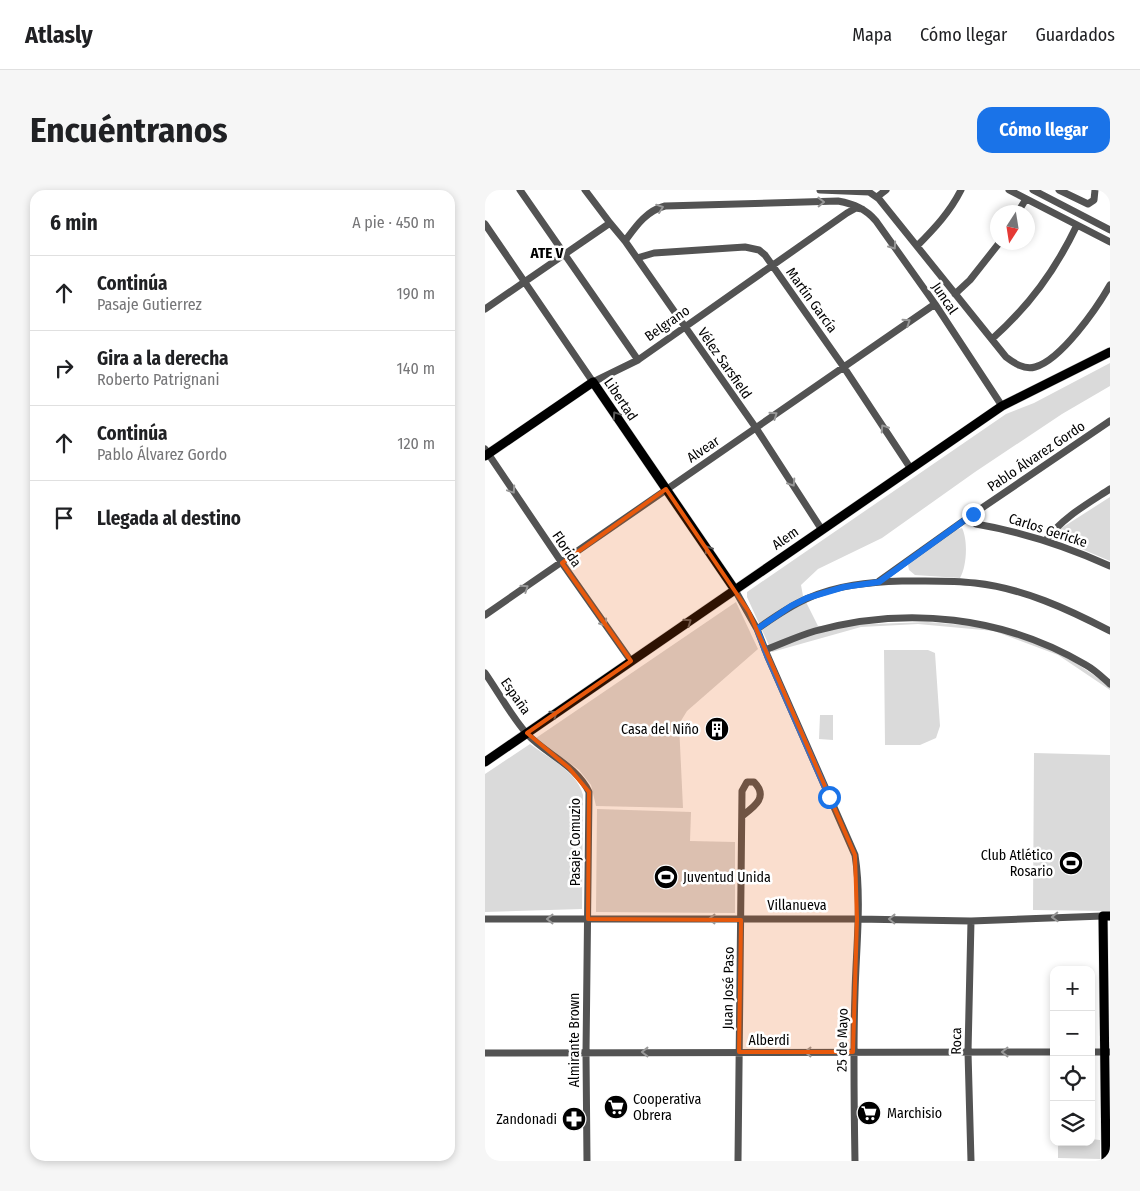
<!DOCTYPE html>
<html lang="es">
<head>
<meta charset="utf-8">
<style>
  body { margin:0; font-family:"Fira Sans Condensed",sans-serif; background:#f6f6f6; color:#202124 }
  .controls { position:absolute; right:15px; bottom:15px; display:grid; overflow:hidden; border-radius:10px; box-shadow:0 2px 8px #0003 }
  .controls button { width:45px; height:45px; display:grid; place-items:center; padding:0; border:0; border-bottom:1px solid #e0e0e0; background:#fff; color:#202124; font:25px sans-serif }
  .compass { position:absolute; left:505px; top:15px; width:45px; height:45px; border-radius:50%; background:#fff; box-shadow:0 2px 8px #0003; rotate:192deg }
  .stop { position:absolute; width:15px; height:15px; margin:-11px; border:4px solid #1a73e8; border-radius:50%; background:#fff }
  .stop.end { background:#1a73e8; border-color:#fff; box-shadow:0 1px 5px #0008 }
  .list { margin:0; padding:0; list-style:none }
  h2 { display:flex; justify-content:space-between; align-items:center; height:65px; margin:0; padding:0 20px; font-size:21px }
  h2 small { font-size:16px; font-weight:400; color:#757577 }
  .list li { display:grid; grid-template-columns:32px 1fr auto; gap:15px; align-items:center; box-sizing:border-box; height:75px; padding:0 20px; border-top:1px solid #e0e0e0 }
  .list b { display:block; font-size:19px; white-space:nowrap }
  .list p { margin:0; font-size:16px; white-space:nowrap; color:#757577 }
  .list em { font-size:16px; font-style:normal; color:#757577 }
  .icon { flex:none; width:28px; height:28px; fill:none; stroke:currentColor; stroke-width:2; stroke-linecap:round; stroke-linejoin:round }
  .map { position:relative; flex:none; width:625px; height:971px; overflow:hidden; border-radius:15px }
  header { display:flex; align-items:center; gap:30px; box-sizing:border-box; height:70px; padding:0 25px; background:#fff; border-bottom:1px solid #e0e0e0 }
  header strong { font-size:24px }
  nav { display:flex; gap:28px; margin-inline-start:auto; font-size:18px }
  .intro { display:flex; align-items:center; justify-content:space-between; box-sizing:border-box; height:120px; padding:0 30px }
  h1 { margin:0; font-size:35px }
  .button { padding:12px 22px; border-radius:15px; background:#1a73e8; color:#fff; font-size:18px; font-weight:700 }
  main { display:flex; gap:30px; padding:0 30px }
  aside { flex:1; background:#fff; border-radius:15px; box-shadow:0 2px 8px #0003 }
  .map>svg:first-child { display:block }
  .green { fill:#dadada }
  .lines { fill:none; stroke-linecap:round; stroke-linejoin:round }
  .major-casing { stroke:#dbdbdb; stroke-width:10 }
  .minor { stroke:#535353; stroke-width:7 }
  .major { stroke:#000; stroke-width:9 }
  .oneway { stroke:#989898 }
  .oneway2 { stroke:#595959 }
  .route { stroke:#1a73e8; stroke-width:6 }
  .marked { fill:#e8590c; fill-opacity:0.2; stroke:#e8590c; stroke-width:4; stroke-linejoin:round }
  .labels { text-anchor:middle; stroke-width:5; stroke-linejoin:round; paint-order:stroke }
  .street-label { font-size:14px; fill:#000; stroke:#fff }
  .poi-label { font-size:14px; fill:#000; stroke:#fff; text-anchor:end }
  .neighbourhood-label { font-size:15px; font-weight:bold; fill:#000; stroke:#fff }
</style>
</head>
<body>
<header>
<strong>Atlasly</strong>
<nav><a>Mapa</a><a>Cómo llegar</a><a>Guardados</a></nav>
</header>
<div class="intro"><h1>Encuéntranos</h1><a class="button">Cómo llegar</a></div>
<main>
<aside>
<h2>6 min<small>A pie · 450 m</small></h2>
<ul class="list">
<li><svg class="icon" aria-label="ahead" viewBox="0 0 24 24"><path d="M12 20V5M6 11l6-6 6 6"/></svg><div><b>Continúa</b><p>Pasaje Gutierrez</p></div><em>190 m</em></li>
<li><svg class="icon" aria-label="right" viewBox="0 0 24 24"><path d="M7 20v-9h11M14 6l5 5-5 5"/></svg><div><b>Gira a la derecha</b><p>Roberto Patrignani</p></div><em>140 m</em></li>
<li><svg class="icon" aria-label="ahead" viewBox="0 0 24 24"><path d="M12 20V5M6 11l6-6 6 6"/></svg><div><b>Continúa</b><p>Pablo Álvarez Gordo</p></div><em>120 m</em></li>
<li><svg class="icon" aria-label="arrive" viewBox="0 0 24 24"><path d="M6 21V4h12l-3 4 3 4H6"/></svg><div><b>Llegada al destino</b></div></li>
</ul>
</aside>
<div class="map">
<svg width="625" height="971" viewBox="0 0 625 971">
  <rect width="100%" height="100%" fill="#fff"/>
  <path class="green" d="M625,173V196L577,224L490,282L397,348L333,379L316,395L318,406L333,436L443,432L511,438L576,463L625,496V500L573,465L509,441L433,434L376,437L287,462L262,407V402L521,224L549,213Z
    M625,307V371L573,349L570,345L575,339Z
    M477,338C483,350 482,376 475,388L430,385L424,380L423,375L433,365L471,340Z
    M251,412L273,459L202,521L194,534L198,618L111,616L106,595L94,580L51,548Z
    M399,460H443L450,463L455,536L451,548L435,555H400Z
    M335,525H348V550L334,549Z
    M45,554C63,568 92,581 98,605L97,719L0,722V584Z
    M549,563L625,565V721L548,720Z
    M112,619L206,622L205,651L250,652V723L111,722Z
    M606,949L615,950V969L573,968V952H606Z"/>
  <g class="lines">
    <g class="major-casing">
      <path id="major" d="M0,266L108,192L250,400
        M0,572L517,216L625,162
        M621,971L618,726H625"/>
    </g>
    <path class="minor" d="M35,0L153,170
      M100,0L125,33L140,51L271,238L337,340
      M335,0L384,2L394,9L521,167C529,173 539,180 550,177C576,170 612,118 625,95
      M524,0L625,52
      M548,0L625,40
      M574,0L603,14L609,10L610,0
      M392,7L401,0
      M533,22L541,9
      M0,34L108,192L153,170L362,23L371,18L377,19
      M140,51C151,36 161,21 180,16L353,11C369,14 381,19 391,31L450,114L517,216
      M432,56C449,39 465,22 476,0
      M152,68L169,63L260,57L274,60L280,65L358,176L426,279
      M470,104L485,90L515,52
      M0,119L125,33
      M507,149C544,116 570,81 592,35
      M0,259L77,373L146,471
      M491,334C538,342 581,356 625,376
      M561,350C577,328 602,314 625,299
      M394,391L488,324L625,231
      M250,400L272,439L283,467L370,665C377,709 371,759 370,803C368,859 369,915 370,971
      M0,425L450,114
      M272,439C288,428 303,417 321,409C351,395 385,392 417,391C441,391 466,390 490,393C537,398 583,419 625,441
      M280,460C296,454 313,446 330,441C422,416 518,426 601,475C610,480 617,487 625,494
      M0,483C14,503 26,526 42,544C61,564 92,576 104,602L101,863L102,971
      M0,729H372L486,731L618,726
      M606,862H625
      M0,863L569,862
      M253,971L257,601L262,592H269C284,607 269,617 257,626
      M486,971L483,862L486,731"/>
    <use href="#major" class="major"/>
  </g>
  <defs><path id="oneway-chevron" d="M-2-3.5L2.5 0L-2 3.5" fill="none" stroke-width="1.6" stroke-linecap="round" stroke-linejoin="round" transform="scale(1.25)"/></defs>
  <g class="oneway">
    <use href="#oneway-chevron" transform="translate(336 12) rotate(-1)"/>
    <use href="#oneway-chevron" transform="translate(175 18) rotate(-19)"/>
    <use href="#oneway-chevron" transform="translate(408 56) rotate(55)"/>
    <use href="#oneway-chevron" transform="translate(422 132) rotate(-34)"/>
    <use href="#oneway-chevron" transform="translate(289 225) rotate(-35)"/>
    <use href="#oneway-chevron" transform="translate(399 238) rotate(-123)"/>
    <use href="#oneway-chevron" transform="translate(307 293) rotate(57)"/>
    <use href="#oneway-chevron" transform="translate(27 300) rotate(56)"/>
    <use href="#oneway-chevron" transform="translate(40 398) rotate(-34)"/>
    <use href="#oneway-chevron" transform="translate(119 433) rotate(55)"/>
    <use href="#oneway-chevron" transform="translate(570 727) rotate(178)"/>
    <use href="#oneway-chevron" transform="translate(65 729) rotate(180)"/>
    <use href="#oneway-chevron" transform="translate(227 729) rotate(-180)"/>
    <use href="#oneway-chevron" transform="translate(407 729) rotate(-179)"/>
    <use href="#oneway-chevron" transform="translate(160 862) rotate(180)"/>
    <use href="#oneway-chevron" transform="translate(323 862) rotate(180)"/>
    <use href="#oneway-chevron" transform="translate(520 862) rotate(180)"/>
  </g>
  <g class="oneway2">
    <use href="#oneway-chevron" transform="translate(131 225) rotate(-124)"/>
    <use href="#oneway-chevron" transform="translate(223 359) rotate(-124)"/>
    <use href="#oneway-chevron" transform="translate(203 432) rotate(-35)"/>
    <use href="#oneway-chevron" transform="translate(69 524) rotate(-35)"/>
  </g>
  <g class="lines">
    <path class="route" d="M344,607L282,466L272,439L306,416L322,408L359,397L394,392L488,324"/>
  </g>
  <path class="marked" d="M181,299L264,422L370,665L372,729L368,862H254L256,730L103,729L104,602L84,578L42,543L146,471L77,373Z"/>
  <defs>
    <g id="building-disc" transform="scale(1.25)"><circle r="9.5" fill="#000" stroke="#fff"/><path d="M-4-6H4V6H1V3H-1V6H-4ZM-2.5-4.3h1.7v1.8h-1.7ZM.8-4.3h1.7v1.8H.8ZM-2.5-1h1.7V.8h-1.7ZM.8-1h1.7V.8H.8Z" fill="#fff"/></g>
    <g id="stadium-disc" transform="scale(1.25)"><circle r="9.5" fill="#000" stroke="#fff"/><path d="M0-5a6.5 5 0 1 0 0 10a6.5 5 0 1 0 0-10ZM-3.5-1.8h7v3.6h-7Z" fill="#fff"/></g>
    <g id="supermarket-disc" transform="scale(1.25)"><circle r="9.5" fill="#000" stroke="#fff"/><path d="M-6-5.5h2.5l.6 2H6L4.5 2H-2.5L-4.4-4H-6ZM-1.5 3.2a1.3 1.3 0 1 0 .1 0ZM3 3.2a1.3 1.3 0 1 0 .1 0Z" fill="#fff"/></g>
    <g id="pharmacy-disc" transform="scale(1.25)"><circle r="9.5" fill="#000" stroke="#fff"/><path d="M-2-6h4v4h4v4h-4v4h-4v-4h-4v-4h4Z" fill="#fff"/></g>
  </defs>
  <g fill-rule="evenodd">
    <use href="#building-disc" x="232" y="539"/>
    <use href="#stadium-disc" x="586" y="673"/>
    <use href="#stadium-disc" x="181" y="687"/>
    <use href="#supermarket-disc" x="131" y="917"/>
    <use href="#supermarket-disc" x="384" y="923"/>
    <use href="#pharmacy-disc" x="89" y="929"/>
  </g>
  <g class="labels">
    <g class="street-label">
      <text transform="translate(460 108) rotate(56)" y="5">Juncal</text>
      <text transform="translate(327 110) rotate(54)" y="5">Martín García</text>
      <text transform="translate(182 133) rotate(-35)" y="5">Belgrano</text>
      <text transform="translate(240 173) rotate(55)" y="5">Vélez Sarsfield</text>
      <text transform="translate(136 209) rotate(56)" y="5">Libertad</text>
      <text transform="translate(218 259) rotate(-34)" y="5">Alvear</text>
      <text transform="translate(551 266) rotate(-34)" y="5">Pablo Álvarez Gordo</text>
      <text transform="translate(563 340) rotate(18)" y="5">Carlos Gericke</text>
      <text transform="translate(300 348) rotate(-35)" y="5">Alem</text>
      <text transform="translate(82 359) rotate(56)" y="5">Florida</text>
      <text transform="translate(31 506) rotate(55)" y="5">España</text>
      <text transform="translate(90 652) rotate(-90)" y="5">Pasaje Comuzio</text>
      <text x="312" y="720">Villanueva</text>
      <text transform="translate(243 798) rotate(-89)" y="5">Juan José Paso</text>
      <text transform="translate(89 850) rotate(-90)" y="5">Almirante Brown</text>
      <text x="284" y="855">Alberdi</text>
      <text transform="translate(357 850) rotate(-89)" y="5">25 de Mayo</text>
      <text transform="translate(471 851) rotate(-89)" y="5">Roca</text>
    </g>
    <g class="poi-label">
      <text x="214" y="544">Casa del Niño</text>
      <text x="568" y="670">Club Atlético<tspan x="568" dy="16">Rosario</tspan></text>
      <text x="198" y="692" text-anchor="start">Juventud Unida</text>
      <text x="148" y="914" text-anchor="start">Cooperativa<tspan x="148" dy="16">Obrera</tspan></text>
      <text x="402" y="928" text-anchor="start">Marchisio</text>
      <text x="72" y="934">Zandonadi</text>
    </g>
    <g class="neighbourhood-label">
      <text x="62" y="68">ATE V</text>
    </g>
  </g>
</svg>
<div class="controls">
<button>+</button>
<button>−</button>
<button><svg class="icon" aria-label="locate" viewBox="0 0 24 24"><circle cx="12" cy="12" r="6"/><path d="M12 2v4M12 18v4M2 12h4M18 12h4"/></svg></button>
<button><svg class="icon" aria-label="layers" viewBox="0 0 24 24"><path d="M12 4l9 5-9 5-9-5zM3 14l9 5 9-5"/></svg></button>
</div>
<svg class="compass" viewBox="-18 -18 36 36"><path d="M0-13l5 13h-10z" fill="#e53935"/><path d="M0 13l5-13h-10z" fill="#757577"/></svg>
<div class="stop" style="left:344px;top:607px"></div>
<div class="stop end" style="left:488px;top:324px"></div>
</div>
</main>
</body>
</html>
